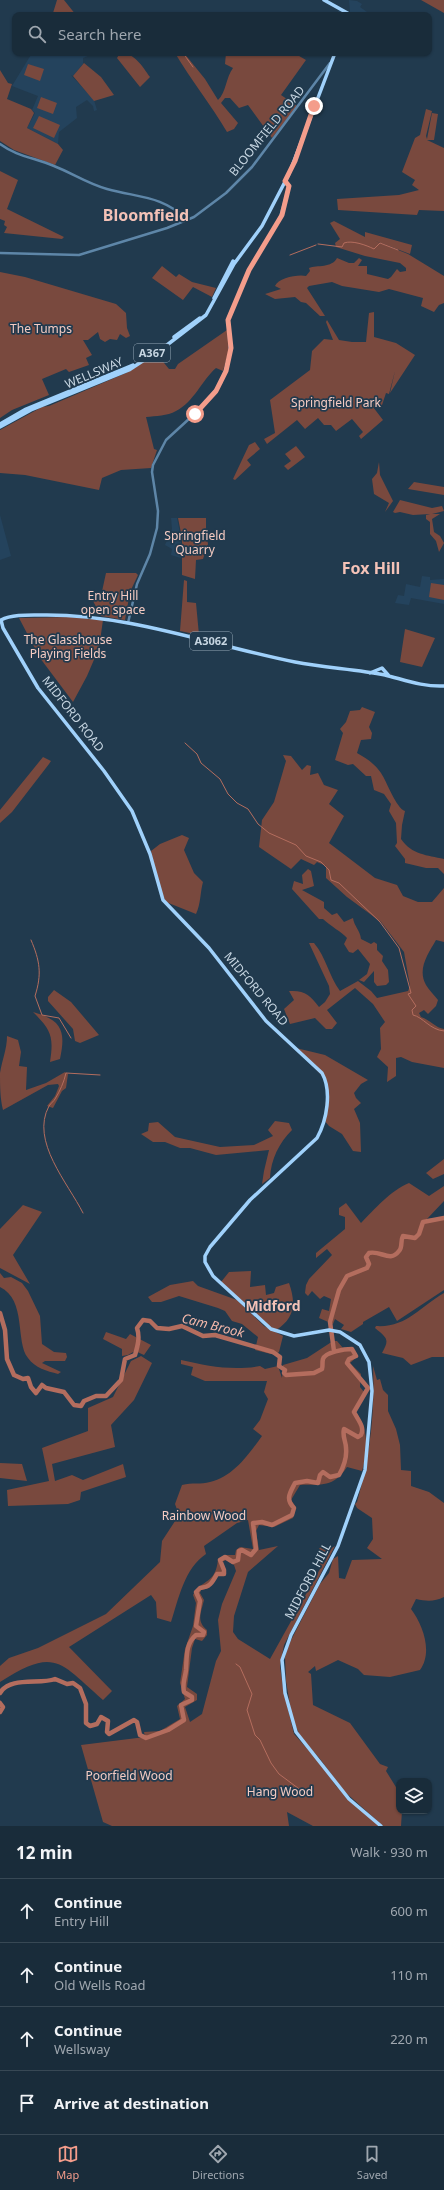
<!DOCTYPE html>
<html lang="en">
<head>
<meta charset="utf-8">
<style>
  body { margin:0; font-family:"Noto Sans",sans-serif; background:#223442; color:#f1f3f6 }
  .controls { position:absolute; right:12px; bottom:12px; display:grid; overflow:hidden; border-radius:8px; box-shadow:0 1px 3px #0004 }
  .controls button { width:36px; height:36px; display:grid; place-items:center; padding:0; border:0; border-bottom:1px solid #374854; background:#192c3a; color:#f1f3f6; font:20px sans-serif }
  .stop { position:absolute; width:12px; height:12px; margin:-9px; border:3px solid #f49d8b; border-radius:50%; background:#fff }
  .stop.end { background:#f49d8b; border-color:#fff; box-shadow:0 1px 4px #0008 }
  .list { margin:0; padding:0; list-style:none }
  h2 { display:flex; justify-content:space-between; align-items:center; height:52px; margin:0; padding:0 16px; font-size:17px }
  h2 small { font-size:13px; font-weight:400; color:#9fa7af }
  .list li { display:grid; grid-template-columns:26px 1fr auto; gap:12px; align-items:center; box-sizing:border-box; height:64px; padding:0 16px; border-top:1px solid #374854 }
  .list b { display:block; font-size:15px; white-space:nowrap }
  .list p { margin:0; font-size:13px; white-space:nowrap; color:#9fa7af }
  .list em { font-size:13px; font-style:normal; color:#9fa7af }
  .icon { flex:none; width:22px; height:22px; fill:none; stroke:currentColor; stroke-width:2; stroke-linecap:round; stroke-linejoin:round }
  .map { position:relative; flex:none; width:444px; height:1826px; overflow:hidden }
  .search { position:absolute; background:#192c3a; box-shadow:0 1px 3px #0004; left:12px; right:12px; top:12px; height:44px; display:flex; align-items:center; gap:10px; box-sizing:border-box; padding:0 14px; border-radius:8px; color:#9fa7af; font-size:15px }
  .sheet { height:308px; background:#192c3a }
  nav { display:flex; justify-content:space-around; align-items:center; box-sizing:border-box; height:56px; border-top:1px solid #374854; background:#192c3a; font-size:11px; color:#9fa7af }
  nav a { display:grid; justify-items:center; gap:2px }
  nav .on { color:#f49d8b }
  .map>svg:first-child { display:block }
  .built { fill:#24435d }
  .green { fill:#79493e; fill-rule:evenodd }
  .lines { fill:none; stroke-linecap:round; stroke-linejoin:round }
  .stream { stroke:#b46d5e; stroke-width:1 }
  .river { stroke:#b46d5e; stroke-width:4.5 }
  .minor { stroke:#5e86a8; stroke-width:2.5 }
  .major { stroke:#a0d1fb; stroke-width:3.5 }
  .route { stroke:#f49d8b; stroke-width:5 }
  .labels { text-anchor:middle; stroke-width:3.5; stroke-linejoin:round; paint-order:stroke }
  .shield { fill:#213a4e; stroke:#95a7b6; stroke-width:1 }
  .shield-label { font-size:11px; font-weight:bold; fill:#c7d6e2 }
  .street-label { font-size:12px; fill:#c7d6e2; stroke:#213a4e }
  .park-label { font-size:12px; fill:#f5cbc2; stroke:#213a4e }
  .water-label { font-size:13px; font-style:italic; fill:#f5b8aa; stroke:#213a4e }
  .quarter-label { font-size:14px; font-weight:bold; fill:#f4c2b7; stroke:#213a4e }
  .district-label { font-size:16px; font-weight:bold; fill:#f4c2b7; stroke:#213a4e }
</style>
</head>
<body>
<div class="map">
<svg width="444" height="1826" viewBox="0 0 444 1826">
  <rect width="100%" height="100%" fill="#213a4e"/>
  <path class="built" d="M349,0L357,1L362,4L360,7L367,12L363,15H336L339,10L348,14L350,12Z
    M32,53H87L90,55L83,58V64L73,76L71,75L94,100L97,110L94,111L93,106L87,100L76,107L77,118L59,132L58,144L27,128L35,113L32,110L38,96L12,86Z
    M0,515L11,556L0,560Z
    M171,518H177L181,538V558L171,555L172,549L165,545L172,529Z
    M422,576L430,577V580L444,579V604L411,598L409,605L395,603L398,595L404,596L406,584L420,587Z"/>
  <path class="green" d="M57,0H64L76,15H58L53,13Z
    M421,0H444V13Z
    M120,53C135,53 142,66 150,77L140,87L117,58Z
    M175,53H184L205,79L218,100C226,93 226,77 233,68L225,64L226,53H294L306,60L281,95L297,106L272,138L248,105L239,108L230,98H225L221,103L238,123L234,129L227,132C211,105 191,80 175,53Z
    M84,63L101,77L114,95L94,101L73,76Z
    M28,64L44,69L40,81L24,75Z
    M0,70L8,83L12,84L7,99L31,109L34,113L27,128L58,144L63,150L55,165L14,150L0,141Z
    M41,97L57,103L53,114L37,108Z
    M426,109L432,111L426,136L427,139L432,113L438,114L434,140H427L444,148V211L419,210L417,215L338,210L337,199L399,195L419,190L412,185L415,180L402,172L415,138L420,135Z
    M39,116L60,125L54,138L33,128Z
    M0,171L18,180L7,209L64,237L62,239L4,233L7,227L4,225L5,221L0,219Z
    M334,221L365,237V232L412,245L410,254L373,240L408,254L444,276V303L439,305L434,312L421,306L423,298L389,289L379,292L342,286L332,282L309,286L307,288L325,316H320L306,303L301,302L295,297L275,299L265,294L281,289L275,286C278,278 298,274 306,276L310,271L309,268C317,265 332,268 337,258L349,263H354L359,258L362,260L358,266H367V274L388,279L391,277L397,269L400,272L406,271V268L400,263L365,256L336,247L335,243L340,239L330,223Z
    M162,266L176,277L179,274L192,282L216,288L212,297L193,287L183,300L152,278Z
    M0,272L25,277L116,304L126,313L127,328L130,336L126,338L120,334L117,340L110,339L105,342L100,339L98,332L88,340H83L92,355L86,358L89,365L69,372L66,369L42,379L49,395L12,410L0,418Z
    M374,312V337L396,343L415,355L390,393L395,371L389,394L386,393L382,405L373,407L383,420L361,439L359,436L363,432L352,419L336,431L331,425H324L318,418L305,429L297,420L267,444L264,439L275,433L270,400L310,370L312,351L324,339L333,340L326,322L327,320L339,340L352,342H366L369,313Z
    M227,330L230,346L223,371L216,368C202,380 194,402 176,411C167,416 156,416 146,417L154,449L157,450L151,468L121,470L102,478L99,490L25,475L0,473V430L42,407L49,406L126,373L159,352L161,354L160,358L169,369H175L178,364Z
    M255,442L260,449L247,460L251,465L235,480L233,479L249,445Z
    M296,446L305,457L288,470L284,466L291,461L285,454Z
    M379,462L380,475L393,501L385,512L389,503L374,494L372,479L377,473Z
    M414,482L444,487V495L408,489Z
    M400,500L432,508L442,506L444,511L432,514H440L432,519L434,532L440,536L444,543L439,552L436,541L430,534V522L426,519V515L430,514L413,515L400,512L395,513L393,512Z
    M178,518H206V533L208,544L203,559L196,560L195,579L182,575V538Z
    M106,573H136L138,575L130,592L125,620L101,616L93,601L94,595L101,596Z
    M184,580L187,581V602L196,603L199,635L180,631Z
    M431,583L444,585V600L429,597Z
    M71,617L103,620L99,648L87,676L73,702L40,658L19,618Z
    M405,629L435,638L422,667L400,662Z
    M362,707L375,712L369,727L372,733L371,739L361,740L357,753C366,758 375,764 381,773C387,782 396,808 405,811L402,825L401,839C412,855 427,855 444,859V874L438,868H426L405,863V859L395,846L397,843L396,823L389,811L391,804L384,794L374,790L371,776H366L353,764L348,765L335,760L343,733L340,729L346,722L350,711L360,710Z
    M283,755L291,756L302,770L307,765L311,766L310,775L318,773L324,785L338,790L329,804L344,816L329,843L375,878L397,885L403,896L418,902H432L444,888V942L436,940C428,954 417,969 426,985C429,990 434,995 438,1000L436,1006L428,1014L424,1010L419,1013L421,1017C430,1020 436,1028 444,1029V1068L412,1062L401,1057L396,1058V1076L387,1082L388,1067L377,1057L381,1049L380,1028L385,1022L373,1004L355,988L327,1010L337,1023L332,1029H326L315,1018L290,1024L284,1009L294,1000L289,991C305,990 310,995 319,1007L325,1002L330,994L329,986L309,943H314C326,957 329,976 340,991L358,981L371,991L377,998L408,991L410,986L404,952L381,922L347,897L326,878V866L317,862L314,865L301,859L291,869L259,847L262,820L274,802L286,761Z
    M43,757L51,761L49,764L12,812L0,823V810Z
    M182,835L189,838L184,850L194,873L203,882C200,893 201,903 196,914L166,902L160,890L151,851L160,844Z
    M308,869L311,871L314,886L302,890L324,902V908L332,915L337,913L344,922L353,918C354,926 360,930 361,939L371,944L374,942L377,944V950L383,956L382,961L388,970L389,982L386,985L377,986L374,982V971L364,982L359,980L367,974L370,964L358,949L353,953L349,952L344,944L347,938C343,933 329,925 323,919H319L292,889L294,881L303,884L302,875Z
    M54,990L71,1002L99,1035L80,1043L75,1041L73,1029L48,1001V997Z
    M33,1012C62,1020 66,1031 60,1059L50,1062C54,1036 51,1030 33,1012Z
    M7,1036L18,1040L21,1052L19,1066L27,1067L26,1090L46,1083L65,1072L68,1074L66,1088L62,1091L53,1108L47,1106L55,1096L59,1086L58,1084L48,1085L3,1110C0,1098 0,1085 0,1073C2,1060 7,1049 7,1036Z
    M296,1048L325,1055L368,1080L361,1084L354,1093L356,1098L361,1103L354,1109L360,1123L361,1152L353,1151L342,1134L329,1126L324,1120L326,1100L329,1094L323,1077Z
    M275,1121L289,1123L292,1130C279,1143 271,1159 270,1178L262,1184L264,1171L269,1150L216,1155L190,1148H180L165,1142H153L141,1134L148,1131L149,1123L158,1122L175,1137L220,1147L254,1145L273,1136L268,1130Z
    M444,1159V1174L433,1179L426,1173Z
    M409,1183L429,1196L444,1186V1201L427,1219L444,1217V1290L397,1321L389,1307L363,1322V1324L351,1332L341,1329L344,1325L335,1319L333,1324L319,1318L322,1309L329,1311L331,1299L324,1296L320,1299L312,1291L308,1296L305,1293L306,1285L309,1279L332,1255L327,1249L316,1258V1253L345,1229V1217L339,1215V1208L346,1203L361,1223C374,1210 391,1190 409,1183Z
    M23,1205L42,1212L13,1255L30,1284L0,1268V1229Z
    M251,1271L250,1287L265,1285L266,1295L274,1293L276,1287L289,1283C296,1303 295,1318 276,1330L268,1326L221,1282L229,1272Z
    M0,1273L4,1278L11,1277L22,1283L28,1291L40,1316L42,1344L54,1352L66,1353L67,1357L65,1361H45L42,1363L61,1372L58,1374C47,1371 35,1368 28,1358C15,1342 27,1300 0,1287Z
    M193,1281L198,1286L237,1300L264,1326L283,1336L279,1352L275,1355L255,1350L258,1337L242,1324L232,1321L225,1311L218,1308L179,1296L161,1302H152L148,1297L170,1285Z
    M444,1293V1357H432L411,1365L403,1358L382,1353C390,1339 387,1338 375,1328L376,1326C406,1328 420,1307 444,1293Z
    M106,1332L126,1339L130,1334L151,1345L144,1355L135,1351L128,1355L122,1356V1349L103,1339Z
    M333,1341H337L343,1348C351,1348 354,1349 358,1356L350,1363L361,1374L360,1387L364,1392L356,1412C369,1430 368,1451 362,1471L347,1467C333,1488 322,1484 300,1485L291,1500L296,1507L293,1518L274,1527L259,1525L256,1531L259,1550L278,1546L248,1572L234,1616L233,1632L238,1639L270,1659L320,1569L319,1549L321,1546L330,1549L335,1546L284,1645L280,1666L283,1688L294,1734L321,1764L336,1786L379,1826H313L287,1812L289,1826H112L103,1822L81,1745L145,1737L144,1732L160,1731L180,1719L177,1706L185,1699L180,1683L185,1649L193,1626L196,1603L193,1595C201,1579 216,1585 218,1559L226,1555H235L236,1550L240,1547L253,1549L248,1520L237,1523L204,1546L206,1554C184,1569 179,1598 171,1622L157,1618L156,1602L151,1595L69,1647L112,1691L103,1700C59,1661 55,1647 0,1682V1666L9,1658L38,1648L106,1614L160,1562L162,1541L179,1515L175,1504L182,1485C192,1482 201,1485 210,1482C233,1477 249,1454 262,1436L253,1429L260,1420L268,1399L264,1392L267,1381H205L191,1375L193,1367L181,1364V1360C208,1366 232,1371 260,1366L265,1369L278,1366L282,1378L283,1365L307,1358ZM226,1560L234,1565L236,1571L222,1604L218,1620L221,1651L216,1661L202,1714L190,1722L185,1707L197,1700V1694L187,1687L192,1648L195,1639L202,1641L207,1635V1630C196,1621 201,1613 204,1600L200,1593L201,1590L209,1588L217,1576H223L226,1572L222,1562Z
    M141,1356L152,1363L134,1400L111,1425L115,1447L52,1464L55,1481L72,1475L83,1480L123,1464L126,1477L81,1492L80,1500L68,1504L8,1506L7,1490L49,1481L42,1448L88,1431V1408L113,1397L131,1361Z
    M373,1366L377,1380L380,1379L383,1390L388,1395V1411L396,1429L400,1445L401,1470L411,1471V1486L429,1492L444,1503V1597C434,1602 426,1601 416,1599L411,1609C423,1625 433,1652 420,1670L390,1677L364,1675L358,1669L338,1660L316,1671L315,1666L308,1672L311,1674L313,1705L350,1723L380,1764L388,1767L386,1771L399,1792V1811H402L401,1826H383L344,1791L320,1759L300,1736L292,1717L286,1681L285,1657L288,1646L320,1584L329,1573L333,1559L338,1556L339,1578L345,1579L352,1560L382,1559L367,1548L373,1539L372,1518L357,1508L355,1504L357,1502C370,1457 375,1412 373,1366Z
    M0,1463L22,1464L27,1481L0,1478Z"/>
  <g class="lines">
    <path class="stream" d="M183,53L193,67
      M318,244L342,247L344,243C352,240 366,245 374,249L380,243L398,250
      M290,255L316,245
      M185,743L197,754L201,763L220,779L228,794L237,803L248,809L258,824L269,833L296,845L306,856L321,862L329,870L331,880L339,883L380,922L399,948L411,993L408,994L416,1006L412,1010L413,1015C423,1017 430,1030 444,1031
      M31,940C40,961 42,974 35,996L42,1015L59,1018L71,1038
      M83,1213C68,1183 30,1141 49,1106C51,1103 54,1101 55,1099C60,1091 64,1082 66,1073L100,1075
      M236,1664L240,1667L252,1694L247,1710L255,1735L260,1740L271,1763L279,1774L306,1794"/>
    <path class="river" d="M0,1313L5,1330L7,1359L14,1375L23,1379L28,1378L31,1387L36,1393L42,1385L46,1388L64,1392L74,1405L81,1406L84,1401L96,1396H106L121,1380L125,1359L135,1355C138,1345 140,1337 137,1328L143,1320L150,1321L157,1328L169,1329L182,1326L203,1336L215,1335L273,1352L280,1357L279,1366L285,1370L284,1373L286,1375L314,1373L322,1369C323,1366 322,1362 323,1359C325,1352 345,1349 352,1349L356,1356L349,1359L347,1363L368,1388L354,1412C358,1420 365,1427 361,1435L358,1437L344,1429C342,1437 346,1441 346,1448C347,1457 343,1468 339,1475L330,1477L323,1472L320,1475L318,1483L307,1481L295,1483C290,1493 285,1499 294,1508L292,1515L272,1525L262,1522L253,1523L256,1549L251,1555L242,1550L239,1551L238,1560L233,1562L225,1557L220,1560L224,1570V1574H217C212,1583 210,1587 200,1588L196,1592L200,1601L196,1626L204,1632L203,1635H196C185,1644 187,1658 186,1670C185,1679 182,1683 184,1692L192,1697V1700L181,1705L184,1720L168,1730L146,1738L140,1735L137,1722L134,1720L109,1734L107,1732L108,1721L101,1717L97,1724L90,1726L86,1723V1704L80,1688L73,1683L67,1684L55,1679C40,1685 10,1676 0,1693
      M334,1351L330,1322L339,1290L347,1276L367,1268L369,1264L366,1257L369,1253C381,1250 390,1263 399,1251C403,1247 400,1241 403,1236L415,1238L419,1234L423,1222L444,1218
      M0,1703L3,1707L0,1712"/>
    <path class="minor" d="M0,144C16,156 35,158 54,166C72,173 88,184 107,189C140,198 161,195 188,220
      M0,253L79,255L167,228L194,217L226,193L252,167L330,63
      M128,623L137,584L150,554L157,528L158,511L152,472L153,465L166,440L202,407L221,383L230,355L228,320L249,270L279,220L289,186L285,181"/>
    <path class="major" d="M324,0L351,15
      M214,298L233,261
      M174,337L200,318
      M0,424L26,409L133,365
      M0,427L31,410L129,370L167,345L206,315L234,264L262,226L289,174L335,53
      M1,620L3,628L38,688L104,771L132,811L150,854L163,900L209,948L266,1021L322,1073C332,1091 327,1120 317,1138L250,1200L210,1247L205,1256V1262L213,1276L271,1329L294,1336L329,1330L340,1332L360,1345L369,1362L372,1391L365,1470L338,1546L291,1635L282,1660L285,1693L296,1732L349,1799L381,1826
      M1,620C12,614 30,615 43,615C130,614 210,645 295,662C325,668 356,669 385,675C405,680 423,687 444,686
      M370,673L382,668L389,676"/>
  </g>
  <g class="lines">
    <path class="route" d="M195,414L216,391L226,371L231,348L228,320L249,270L282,215L289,186L285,181L295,161L314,106"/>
  </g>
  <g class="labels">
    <g class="shield">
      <rect x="134" y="344" width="36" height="18" rx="3"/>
      <rect x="190" y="632" width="42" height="18" rx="3"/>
    </g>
    <g class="shield-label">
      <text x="152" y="357">A367</text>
      <text x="211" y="645">A3062</text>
    </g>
    <g class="street-label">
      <text transform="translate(267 131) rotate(-51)" y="4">BLOOMFIELD ROAD</text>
      <text transform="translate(94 373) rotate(-23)" y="4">WELLSWAY</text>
      <text transform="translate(73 714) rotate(52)" y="4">MIDFORD ROAD</text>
      <text transform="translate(256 989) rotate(50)" y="4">MIDFORD ROAD</text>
      <text transform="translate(308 1581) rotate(-62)" y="4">MIDFORD HILL</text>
    </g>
    <g class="park-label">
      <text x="41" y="333">The Tumps</text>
      <text x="336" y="407">Springfield Park</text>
      <text x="195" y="540">Springfield<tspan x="195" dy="14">Quarry</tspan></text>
      <text x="113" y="600">Entry Hill<tspan x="113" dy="14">open space</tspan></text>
      <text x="68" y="644">The Glasshouse<tspan x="68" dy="14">Playing Fields</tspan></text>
      <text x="204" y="1520">Rainbow Wood</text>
      <text x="129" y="1780">Poorfield Wood</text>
      <text x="280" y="1796">Hang Wood</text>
    </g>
    <g class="water-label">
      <text transform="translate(213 1325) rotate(14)" y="5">Cam Brook</text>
    </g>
    <g class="quarter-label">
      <text x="273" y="1311">Midford</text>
    </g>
    <g class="district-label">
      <text x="146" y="221">Bloomfield</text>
      <text x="371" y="574">Fox Hill</text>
    </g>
  </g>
</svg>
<div class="controls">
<button><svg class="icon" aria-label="layers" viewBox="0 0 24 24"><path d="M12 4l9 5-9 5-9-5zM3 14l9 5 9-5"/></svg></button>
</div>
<div class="stop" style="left:195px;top:414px"></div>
<div class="stop end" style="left:314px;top:106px"></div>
<div class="search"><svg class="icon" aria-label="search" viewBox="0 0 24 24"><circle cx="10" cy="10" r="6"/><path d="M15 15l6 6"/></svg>Search here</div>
</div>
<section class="sheet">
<h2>12 min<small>Walk · 930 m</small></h2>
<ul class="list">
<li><svg class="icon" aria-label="ahead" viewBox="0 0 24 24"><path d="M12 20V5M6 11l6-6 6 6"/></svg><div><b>Continue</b><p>Entry Hill</p></div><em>600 m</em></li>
<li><svg class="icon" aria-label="ahead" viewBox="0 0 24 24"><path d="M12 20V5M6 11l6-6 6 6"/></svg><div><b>Continue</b><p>Old Wells Road</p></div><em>110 m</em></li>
<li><svg class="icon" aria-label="ahead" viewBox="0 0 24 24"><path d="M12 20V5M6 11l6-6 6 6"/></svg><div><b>Continue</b><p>Wellsway</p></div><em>220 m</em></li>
<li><svg class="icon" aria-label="arrive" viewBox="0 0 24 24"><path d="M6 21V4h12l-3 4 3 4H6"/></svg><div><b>Arrive at destination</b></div></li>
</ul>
</section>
<nav>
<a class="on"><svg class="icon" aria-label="map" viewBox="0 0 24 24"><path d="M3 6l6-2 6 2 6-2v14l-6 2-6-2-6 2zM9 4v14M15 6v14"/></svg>Map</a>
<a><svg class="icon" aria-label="directions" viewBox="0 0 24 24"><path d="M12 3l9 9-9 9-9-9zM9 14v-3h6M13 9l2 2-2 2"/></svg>Directions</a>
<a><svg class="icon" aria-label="saved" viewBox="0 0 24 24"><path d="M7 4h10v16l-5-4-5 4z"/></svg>Saved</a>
</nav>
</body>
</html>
